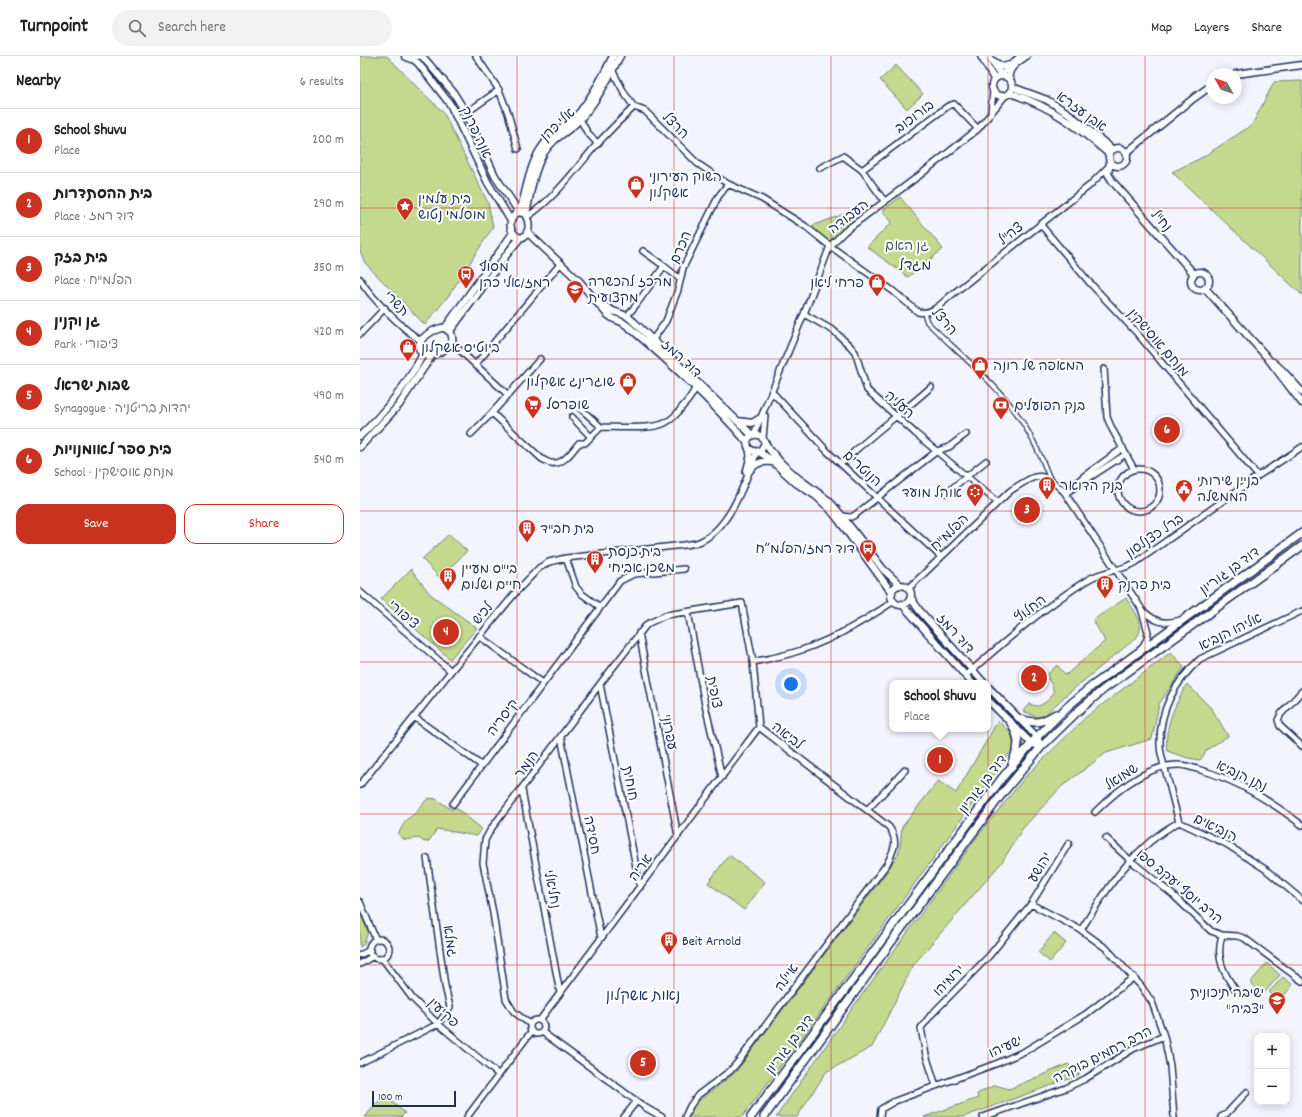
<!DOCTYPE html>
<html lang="en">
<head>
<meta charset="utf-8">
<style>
  body { margin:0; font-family:Dekko,"Playpen Sans Hebrew",sans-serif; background:#f2f2f2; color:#222 }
  .controls { position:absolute; right:12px; bottom:12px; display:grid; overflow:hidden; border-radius:8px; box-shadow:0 2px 10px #0003 }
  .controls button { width:36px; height:36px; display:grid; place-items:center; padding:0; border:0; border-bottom:1px solid #e0e0e0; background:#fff; color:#222; font:20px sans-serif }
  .compass { position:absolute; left:846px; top:12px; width:36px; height:36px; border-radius:50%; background:#fff; box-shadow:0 2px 10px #0003; rotate:310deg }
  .scale { position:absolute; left:12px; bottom:10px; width:84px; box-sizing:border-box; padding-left:4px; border:2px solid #1b2f5e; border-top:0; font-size:11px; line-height:14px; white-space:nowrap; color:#1b2f5e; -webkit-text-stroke:3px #fff; paint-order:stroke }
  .you { position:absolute; left:431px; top:628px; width:14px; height:14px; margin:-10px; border:3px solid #fff; border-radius:50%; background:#1a73e8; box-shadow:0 0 0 6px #1a73e833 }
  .badge { display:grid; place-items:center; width:26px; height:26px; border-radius:50%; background:#c8321e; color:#fff; font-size:13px; font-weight:700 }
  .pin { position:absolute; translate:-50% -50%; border:2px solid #fff; box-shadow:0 1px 4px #0006 }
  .popup { position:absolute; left:529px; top:624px; width:102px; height:52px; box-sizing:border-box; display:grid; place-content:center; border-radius:8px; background:#fff; filter:drop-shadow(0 1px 3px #0005); font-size:13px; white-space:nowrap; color:#767676 }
  .popup b { font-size:15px; color:#222 }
  .popup::after { content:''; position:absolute; left:50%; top:100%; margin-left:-8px; border:8px solid transparent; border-top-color:#fff }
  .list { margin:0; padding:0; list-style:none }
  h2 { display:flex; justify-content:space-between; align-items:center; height:52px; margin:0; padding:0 16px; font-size:17px }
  h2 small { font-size:13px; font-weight:400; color:#767676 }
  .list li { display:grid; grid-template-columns:26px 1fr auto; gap:12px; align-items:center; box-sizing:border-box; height:64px; padding:0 16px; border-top:1px solid #e0e0e0 }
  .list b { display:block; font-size:15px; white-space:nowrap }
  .list p { margin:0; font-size:13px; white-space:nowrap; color:#767676 }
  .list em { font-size:13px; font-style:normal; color:#767676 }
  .actions { display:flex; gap:8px; padding:12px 16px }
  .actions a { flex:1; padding:9px 0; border:1px solid #c8321e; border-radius:12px; text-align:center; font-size:14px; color:#c8321e }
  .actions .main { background:#c8321e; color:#fff }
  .icon { flex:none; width:22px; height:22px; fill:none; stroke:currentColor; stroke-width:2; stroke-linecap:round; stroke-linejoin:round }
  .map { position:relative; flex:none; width:942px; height:1061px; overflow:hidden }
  header { display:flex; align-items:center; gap:24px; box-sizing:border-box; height:56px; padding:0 20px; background:#fff; border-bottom:1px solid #e0e0e0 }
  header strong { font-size:19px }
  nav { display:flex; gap:22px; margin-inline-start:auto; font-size:14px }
  .search { width:280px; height:36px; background:#f2f2f2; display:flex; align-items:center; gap:10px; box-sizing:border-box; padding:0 14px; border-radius:22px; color:#767676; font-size:15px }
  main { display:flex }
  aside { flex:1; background:#fff }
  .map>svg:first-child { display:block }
  .green { fill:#c5d98e; stroke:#708476 }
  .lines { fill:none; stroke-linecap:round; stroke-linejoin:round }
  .pedestrian-casing { stroke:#1b2f5e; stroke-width:6 }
  .minor-casing { stroke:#1b2f5e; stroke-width:8 }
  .tertiary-casing { stroke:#1b2f5e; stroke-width:9 }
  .secondary-casing { stroke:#1b2f5e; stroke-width:10 }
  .pedestrian { stroke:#fff; stroke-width:3.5 }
  .minor { stroke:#fff; stroke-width:5 }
  .tertiary { stroke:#fff; stroke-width:6 }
  .secondary { stroke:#fff; stroke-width:7 }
  .grid { fill:none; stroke:#c8321e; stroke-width:1; stroke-opacity:0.55 }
  .labels { text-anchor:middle; stroke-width:4; stroke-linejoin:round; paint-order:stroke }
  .street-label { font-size:14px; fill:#1b2f5e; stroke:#fff }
  .poi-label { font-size:14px; fill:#1b2f5e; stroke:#fff; text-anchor:start }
  .park-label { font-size:14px; fill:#465a6a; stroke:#fff }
  .neighbourhood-label { font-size:15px; fill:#1b2f5e; stroke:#fff }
</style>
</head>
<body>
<header>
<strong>Turnpoint</strong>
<div class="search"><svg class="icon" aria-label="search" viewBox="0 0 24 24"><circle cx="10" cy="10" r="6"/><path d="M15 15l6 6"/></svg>Search here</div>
<nav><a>Map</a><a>Layers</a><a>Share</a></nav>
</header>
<main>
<aside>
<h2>Nearby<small>6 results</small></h2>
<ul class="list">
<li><span class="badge">1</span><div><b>School Shuvu</b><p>Place</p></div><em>200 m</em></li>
<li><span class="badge">2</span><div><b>בית ההסתדרות</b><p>Place · דוד רמז</p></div><em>290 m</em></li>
<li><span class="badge">3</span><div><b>בית בזק</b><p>Place · הפלמ&quot;ח</p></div><em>350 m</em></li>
<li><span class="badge">4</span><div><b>גן וקנין</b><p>Park · ציפורי</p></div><em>420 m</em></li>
<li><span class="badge">5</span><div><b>שבות ישראל</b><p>Synagogue · יהדות בריטניה</p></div><em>490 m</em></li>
<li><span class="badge">6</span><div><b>בית ספר לאומנויות</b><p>School · מנחם אוסישקין</p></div><em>540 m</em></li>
</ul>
<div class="actions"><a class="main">Save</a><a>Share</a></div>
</aside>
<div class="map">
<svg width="942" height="1061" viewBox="0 0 942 1061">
  <rect width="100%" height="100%" fill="#f3f4fe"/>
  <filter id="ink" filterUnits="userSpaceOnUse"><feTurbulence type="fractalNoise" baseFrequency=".025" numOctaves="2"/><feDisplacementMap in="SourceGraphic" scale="8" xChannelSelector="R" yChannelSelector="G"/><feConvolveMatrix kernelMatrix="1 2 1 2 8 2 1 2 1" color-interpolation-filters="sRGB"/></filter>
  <g filter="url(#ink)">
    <path class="green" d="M0,0H26L29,2L61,35L83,56L128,147L133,171L89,239L65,269L5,207L0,195Z
      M536,9L563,38L547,53L520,24Z
      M942,25V239L812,116L843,101L892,69L914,26Z
      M540,141L583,193L548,221L507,191L532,166L522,155Z
      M484,158L490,161L493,167L469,187L449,171Z
      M89,478L107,495L80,522L62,503Z
      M51,513L70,538L117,572L90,603L21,543Z
      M766,542C774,554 787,569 776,582L705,640L686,658L680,661H677L663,655L669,648C672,649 676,650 678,650C683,649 692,642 693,637C694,631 690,625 686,620L697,609L706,619L745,585L733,564Z
      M811,596L824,611L799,648L792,683L746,697L701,731L663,772L642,806L554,908L512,991L466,1016L437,1061H416L496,947L617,781L666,720L726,661Z
      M827,628L852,653L868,680L848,693L840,704L828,702L807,695C804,670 815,649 827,628Z
      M638,665L651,677L654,691L445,978L382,1061H328L330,1057L335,1048L375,1017L528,814L538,798L540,791L542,771L578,725L596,737Z
      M69,742L76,743L92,754L95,751L122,773L117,780L77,773L69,785L64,786L59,782L45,784L38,778L46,764L57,756L60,750Z
      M369,799L405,826L384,854L348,827Z
      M0,857L8,876L4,888L0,891Z
      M694,877L706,887L690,906L678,896Z
      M907,907L920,919L903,938L890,927Z
      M923,921L933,929L919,945L909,936Z
      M708,1008L720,1019L603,1061H564L618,1042L617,1038L635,1029L649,1033Z
      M24,1039L45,1057L41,1061H5Z"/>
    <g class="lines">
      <g class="pedestrian-casing">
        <path id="pedestrian" d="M564,257L567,266C595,294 632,324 655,355C670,376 681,399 690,423"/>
      </g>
      <g class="minor-casing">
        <path id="minor" d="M116,0L139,34L148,57L158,93
          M252,14L265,38L274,51L285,55L338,108L368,128L402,143L445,170L470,190L533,235L558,256C571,259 580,249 589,241L729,130L748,111
          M642,19L650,9L660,0
          M649,22C649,11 659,6 667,0
          M631,56L633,35
          M106,57L139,34
          M220,63L227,76L238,88
          M460,112L483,100L502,114L525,146
          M502,114L588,50L594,48L618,73
          M167,161C195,142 215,114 237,88C249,75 261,63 274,51
          M680,168L729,226L775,275L898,420
          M283,195L304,210
          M0,223C10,241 43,273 60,284
          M444,258L474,275L490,290L495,296L498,305L507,334L555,377L637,446
          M267,260L276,249L304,210L320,223
          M0,278L25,252
          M291,286L306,265L318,234L323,212L358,141L368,128
          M92,287L147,338
          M115,309L201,207
          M744,313L747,361L752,373L774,413
          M412,336L468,396L581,501
          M221,353L241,371
          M132,357L182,403C185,404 188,407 191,407C203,410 213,394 219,387H225L241,371C256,371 292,374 305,367C313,363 318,357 323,350C329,344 333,338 336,330
          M212,361L230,380
          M111,378L132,357L180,303
          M394,378L444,258L470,190L485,175L560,119L618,73L645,40
          M403,382L405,360
          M481,408C509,380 541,358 571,331
          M758 434a21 21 0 1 1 42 0a21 21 0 1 1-42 0Z
          M386,416L390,400L389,393
          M709,435L766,398
          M586,437L626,405
          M705,437L724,420L763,392
          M482,460L491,461L495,459L577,395L589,391L606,378
          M206,502L216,531L222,538L240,551
          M549,532L650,435C676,418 682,413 705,437L781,552L788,576L787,583L782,592
          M0,536L91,615
          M781,553C795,566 803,569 821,564
          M328,556L345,649L362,721
          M279,577L318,780
          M119,580L183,627
          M393,606C406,603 419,601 432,597C468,587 503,566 534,545
          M605,620C644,586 685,550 729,523C743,515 760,515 775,507L898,420L942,391
          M240,628L280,831
          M942,635L921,658L918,664L920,670L942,690
          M54,661L121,709
          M201,681L241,882
          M0,729L91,615L157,535L179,512L189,506L206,502L324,489C329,488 334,488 339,486C371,472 385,425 397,396
          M162,734L200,937
          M93,748L260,525L274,518L324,513
          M507,754L545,714
          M735,756C756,735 788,708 819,709C825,709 831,711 837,713C876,723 910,745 942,769
          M819,766C814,748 810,731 805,713C803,705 800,697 800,689C799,654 815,626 840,603L942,555
          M746,782L770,804L813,839L851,875L862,879L877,880L884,882L942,925
          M0,846L16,884
          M671,848L721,874L747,893L781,930L792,946L804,980L810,1010L814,1061
          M721,874C747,832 774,790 819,766L866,788L905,813L942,844
          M862,879C855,903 864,918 877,936
          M9 893a10 10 0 1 1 20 0a10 10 0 1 1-20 0Z
          M0,899L10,894
          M22,902L52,942L78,968L139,1019
          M0,908L13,900
          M170 971a7 7 0 1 1 14 0a7 7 0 1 1-14 0Z
          M180,964L399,671
          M170,968L154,956L146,943L133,857L123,807L125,784L131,773L240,628L287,568L306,559L382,547L393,606L399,671L529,771C539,786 534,793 527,808L378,1006L370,1015L338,1039L330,1050L325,1061
          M182,976L286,1052L302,1061
          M0,1007L78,968L90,951L85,930L67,802
          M576,1030L566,999L561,972L571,959L629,900L671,848L709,787
          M107,1061L171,976
          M264,1061L277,1045
          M520,1061L521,1053L535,1045L638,1007L665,995L726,958L774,921
          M623,1061L706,1032L725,1023L773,993L804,980
          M861,1061L866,1058L887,1036"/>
      </g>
      <g class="tertiary-casing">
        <path id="tertiary" d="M45,0L51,3L58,0
          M62,0L93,36L106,57L135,120L159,156
          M621,0L634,23
          M628,0L641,19
          M53,3L58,7L90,48L128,127L151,165
          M633,5L643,11L650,9
          M876,18L942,9
          M632 30a10 10 0 1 1 20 0a10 10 0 1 1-20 0Z
          M652,31L687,44L708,57L752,93
          M650,37C692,51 716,69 749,98
          M749 101a9 9 0 1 1 18 0a9 9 0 1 1-18 0Z
          M766,97L834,42L852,29
          M750,106L748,118L753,126L834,218
          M160,156C166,136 169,112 180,94C190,77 207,70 220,56C233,39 244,19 253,0
          M166,159C170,139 173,116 183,98C194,80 209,76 221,62C237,45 249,21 260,0
          M167,176L219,225L247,258L254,263L262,266L269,271C311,307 351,344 387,386
          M831 225a9 9 0 1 1 18 0a9 9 0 1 1-18 0Z
          M845,232L906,300L942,347
          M238,246L253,255L267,260L274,266L392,379
          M81,272H85L91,277C92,280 93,283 92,286C90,292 71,302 65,299C62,298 60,295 59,292C58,282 73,274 81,272Z
          M85,272L153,177
          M90,275L150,194L160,182C171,180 170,166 165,158L159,156C147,161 148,177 160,182
          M913,306L922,314L942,336
          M378,365L392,367L402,361
          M0,380C25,356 47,329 63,298
          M405,387L401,394L396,396L389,393C384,383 391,376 401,380L409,393L421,407L439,423L469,445L482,460L523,513L540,529
          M0,391L39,349L72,299
          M399,396L410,403L436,427L456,440L469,452L478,463L532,537
          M390,414C397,406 402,405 413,406
          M531 539a10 10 0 1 1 20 0a10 10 0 1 1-20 0Z
          M551,542L559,554L624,627
          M542,548L612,627
          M628,631L677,681L681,691
          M628,644L671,687L681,691"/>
      </g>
      <g class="secondary-casing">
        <path id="secondary" d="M660,663C676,668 681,667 696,658
          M651,667C660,682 660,691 652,706
          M391,1061L642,722L677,681L707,651L732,630L942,477
          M404,1061L535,881L642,738L681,691L717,656L744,633L942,490"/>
      </g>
      <use href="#pedestrian" class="pedestrian"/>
      <use href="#minor" class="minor"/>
      <use href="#tertiary" class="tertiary"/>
      <use href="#secondary" class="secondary"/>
    </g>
  </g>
  <path class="grid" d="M157,0V1061M314,0V1061M471,0V1061M628,0V1061M785,0V1061M0,152H942M0,303H942M0,455H942M0,606H942M0,758H942M0,909H942"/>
  <defs>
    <g id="shop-pin" transform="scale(0.9)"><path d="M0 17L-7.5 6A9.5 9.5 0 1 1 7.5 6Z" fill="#c8321e" stroke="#fff"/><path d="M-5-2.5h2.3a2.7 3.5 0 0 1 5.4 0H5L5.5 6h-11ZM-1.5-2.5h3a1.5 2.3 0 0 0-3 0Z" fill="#fff"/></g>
    <g id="sight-pin" transform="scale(0.9)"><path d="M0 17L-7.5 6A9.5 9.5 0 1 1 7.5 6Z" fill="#c8321e" stroke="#fff"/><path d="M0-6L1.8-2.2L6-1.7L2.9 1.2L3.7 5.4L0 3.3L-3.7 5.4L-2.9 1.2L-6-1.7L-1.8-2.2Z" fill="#fff"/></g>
    <g id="bus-pin" transform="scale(0.9)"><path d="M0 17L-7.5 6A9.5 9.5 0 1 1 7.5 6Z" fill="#c8321e" stroke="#fff"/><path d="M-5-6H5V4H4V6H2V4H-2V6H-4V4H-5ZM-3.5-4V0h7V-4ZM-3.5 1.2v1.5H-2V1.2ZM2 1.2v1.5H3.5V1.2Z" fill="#fff"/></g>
    <g id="university-pin" transform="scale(0.9)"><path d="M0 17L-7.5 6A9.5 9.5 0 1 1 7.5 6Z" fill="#c8321e" stroke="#fff"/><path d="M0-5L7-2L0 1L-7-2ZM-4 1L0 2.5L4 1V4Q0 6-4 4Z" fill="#fff"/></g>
    <g id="supermarket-pin" transform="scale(0.9)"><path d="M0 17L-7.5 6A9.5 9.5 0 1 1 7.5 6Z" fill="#c8321e" stroke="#fff"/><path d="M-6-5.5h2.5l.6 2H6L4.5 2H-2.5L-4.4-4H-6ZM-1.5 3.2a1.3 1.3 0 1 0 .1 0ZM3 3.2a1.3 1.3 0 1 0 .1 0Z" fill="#fff"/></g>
    <g id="bank-pin" transform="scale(0.9)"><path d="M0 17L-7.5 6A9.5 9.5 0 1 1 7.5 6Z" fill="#c8321e" stroke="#fff"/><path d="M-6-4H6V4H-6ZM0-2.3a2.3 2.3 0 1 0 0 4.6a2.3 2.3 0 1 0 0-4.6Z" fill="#fff"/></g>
    <g id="building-pin" transform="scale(0.9)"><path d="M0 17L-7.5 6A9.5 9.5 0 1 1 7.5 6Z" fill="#c8321e" stroke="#fff"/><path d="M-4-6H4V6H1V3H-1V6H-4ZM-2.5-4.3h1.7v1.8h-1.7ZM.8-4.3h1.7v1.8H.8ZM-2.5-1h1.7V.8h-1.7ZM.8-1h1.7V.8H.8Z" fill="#fff"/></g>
    <g id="civic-pin" transform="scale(0.9)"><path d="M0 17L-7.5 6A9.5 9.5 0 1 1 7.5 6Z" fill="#c8321e" stroke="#fff"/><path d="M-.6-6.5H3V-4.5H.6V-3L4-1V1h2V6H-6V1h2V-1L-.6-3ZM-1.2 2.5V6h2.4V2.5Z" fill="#fff"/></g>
    <g id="synagogue-pin" transform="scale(0.9)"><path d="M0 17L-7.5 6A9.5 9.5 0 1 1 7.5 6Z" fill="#c8321e" stroke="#fff"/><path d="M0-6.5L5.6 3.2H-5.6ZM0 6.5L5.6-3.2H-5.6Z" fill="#fff"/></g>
    <g id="school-pin" transform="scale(0.9)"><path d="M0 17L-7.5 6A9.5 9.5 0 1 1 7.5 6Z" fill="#c8321e" stroke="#fff"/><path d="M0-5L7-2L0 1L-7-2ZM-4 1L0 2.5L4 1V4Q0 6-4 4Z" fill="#fff"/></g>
  </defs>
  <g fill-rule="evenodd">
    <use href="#shop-pin" x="276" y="128"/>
    <use href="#sight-pin" x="45" y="150"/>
    <use href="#bus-pin" x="106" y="218"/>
    <use href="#shop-pin" x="517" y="226"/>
    <use href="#university-pin" x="215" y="233"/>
    <use href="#shop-pin" x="48" y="291"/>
    <use href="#shop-pin" x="620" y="309"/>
    <use href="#shop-pin" x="268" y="325"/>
    <use href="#supermarket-pin" x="173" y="348"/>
    <use href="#bank-pin" x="641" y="349"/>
    <use href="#building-pin" x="687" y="429"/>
    <use href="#civic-pin" x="824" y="432"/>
    <use href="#synagogue-pin" x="615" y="436"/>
    <use href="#building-pin" x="167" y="472"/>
    <use href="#bus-pin" x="508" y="492"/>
    <use href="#building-pin" x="235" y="503"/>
    <use href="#building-pin" x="88" y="520"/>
    <use href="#building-pin" x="745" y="528"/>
    <use href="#building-pin" x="309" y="884"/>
    <use href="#school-pin" x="917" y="944"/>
  </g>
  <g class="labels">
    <g class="street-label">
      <text transform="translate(722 55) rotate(36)" y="5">אבן עזרא</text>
      <text transform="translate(554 60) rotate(-37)" y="5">בורוכוב</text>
      <text transform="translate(197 68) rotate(-43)" y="5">אלי כהן</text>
      <text transform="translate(316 69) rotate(45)" y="5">הרצל</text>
      <text transform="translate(117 76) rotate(65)" y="5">אנה פרנק</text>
      <text transform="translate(488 160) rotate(-38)" y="5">העבודה</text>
      <text transform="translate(802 164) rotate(48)" y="5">נח"ל</text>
      <text transform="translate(650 177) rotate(-39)" y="5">צה"ל</text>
      <text transform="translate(320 191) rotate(-66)" y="5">הכרם</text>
      <text transform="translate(37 247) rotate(46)" y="5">תשרי</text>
      <text transform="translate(585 265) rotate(49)" y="5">הרצל</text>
      <text transform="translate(799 286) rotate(49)" y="5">מנחם אוסישקין</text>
      <text transform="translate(322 302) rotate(43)" y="5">דוד רמז</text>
      <text transform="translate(540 348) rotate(42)" y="5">העליה</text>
      <text transform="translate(503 412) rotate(43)" y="5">הנוטרים</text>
      <text transform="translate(589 476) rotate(-44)" y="5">הפלמ"ח</text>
      <text transform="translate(794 479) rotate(-34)" y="5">ברל כצנלסון</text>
      <text transform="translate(869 514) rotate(-36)" y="5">דוד בן גוריון</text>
      <text transform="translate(670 552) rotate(-38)" y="5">החלוץ</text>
      <text transform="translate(122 557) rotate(-50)" y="5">לכיש</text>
      <text transform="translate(44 558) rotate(41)" y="5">ציפורי</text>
      <text transform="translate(870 575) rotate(-26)" y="5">אליהו הנביא</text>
      <text transform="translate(596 577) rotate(48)" y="5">דוד רמז</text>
      <text transform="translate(355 636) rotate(79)" y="5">צופית</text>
      <text transform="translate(142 661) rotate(-53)" y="5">קיסריה</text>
      <text transform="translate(310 676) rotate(79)" y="5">עפרוני</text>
      <text transform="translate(428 679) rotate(38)" y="5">לביאה</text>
      <text transform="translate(166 708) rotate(-54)" y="5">הנמר</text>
      <text transform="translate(882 719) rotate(25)" y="5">נתן הנביא</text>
      <text transform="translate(761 720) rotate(-33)" y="5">שמואל</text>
      <text transform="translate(271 727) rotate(79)" y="5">חוחית</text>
      <text transform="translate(622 728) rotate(-53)" y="5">דוד בן גוריון</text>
      <text transform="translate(856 771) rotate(26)" y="5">הנביאים</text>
      <text transform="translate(233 779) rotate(79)" y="5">חסידה</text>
      <text transform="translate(280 811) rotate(-53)" y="5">אריה</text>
      <text transform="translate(679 811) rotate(-59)" y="5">יהושע</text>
      <text transform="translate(820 830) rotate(40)" y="5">הרב יוסף יעקב ספו</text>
      <text transform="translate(193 833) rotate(79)" y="5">נחליאלי</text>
      <text transform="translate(91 885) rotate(82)" y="5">גמלא</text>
      <text transform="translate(426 921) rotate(-54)" y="5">איילה</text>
      <text transform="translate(588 924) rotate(-45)" y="5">ירמיהו</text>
      <text transform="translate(84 956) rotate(43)" y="5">פקיעין</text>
      <text transform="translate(429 988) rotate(-53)" y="5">דוד בן גוריון</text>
      <text transform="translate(645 990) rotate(-24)" y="5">ישעיהו</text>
      <text transform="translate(742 998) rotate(-27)" y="5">הרב רחמים בוקרה</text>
    </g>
    <g class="poi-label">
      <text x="289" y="125">השוק העירוני<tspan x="289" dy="16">אשקלון</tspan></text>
      <text x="58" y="147">בית עלמין<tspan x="58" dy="16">מוסלמי נטוש</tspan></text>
      <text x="119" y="215">מסוף<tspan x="119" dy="16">רמז/אלי כהן</tspan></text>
      <text x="228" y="230">מרכז להכשרה<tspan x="228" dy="16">מקצועית</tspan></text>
      <text x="504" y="231" text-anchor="end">פרחי ליאן</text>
      <text x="61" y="296">ביוטיס אשקלון</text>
      <text x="633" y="314">המאפה של רונה</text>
      <text x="255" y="330" text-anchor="end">שוגרינג אשקלון</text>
      <text x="186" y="353">שופרסל</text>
      <text x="654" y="354">בנק הפועלים</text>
      <text x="837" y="429">בניין שירותי<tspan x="837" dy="16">הממשלה</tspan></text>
      <text x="700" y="434">בנק הדואר</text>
      <text x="602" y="441" text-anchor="end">אוהל מועד</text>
      <text x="180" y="477">בית חב"ד</text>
      <text x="495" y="497" text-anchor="end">דוד רמז/הפלמ״ח</text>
      <text x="248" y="500">בית כנסת<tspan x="248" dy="16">משכן אביחי</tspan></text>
      <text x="101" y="517">בי"ס מעיין<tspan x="101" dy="16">חיים ושלום</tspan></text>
      <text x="758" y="533">בית פרנק</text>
      <text x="322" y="889">Beit Arnold</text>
      <text x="904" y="941" text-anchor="end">ישיבה תיכונית<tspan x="904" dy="16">"צביה"</tspan></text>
    </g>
    <g class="park-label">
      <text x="547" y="194">גן האם</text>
    </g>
    <g class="neighbourhood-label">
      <text x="555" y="214">מגדל</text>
      <text x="283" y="944">נאות אשקלון</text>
    </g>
  </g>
</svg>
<div class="controls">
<button>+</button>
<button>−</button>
</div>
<svg class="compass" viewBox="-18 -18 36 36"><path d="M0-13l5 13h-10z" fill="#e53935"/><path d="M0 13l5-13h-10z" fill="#767676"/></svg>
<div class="scale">100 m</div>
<div class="you"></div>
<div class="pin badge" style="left:580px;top:704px">1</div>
<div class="popup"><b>School Shuvu</b>Place</div>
<div class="pin badge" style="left:674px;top:622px">2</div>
<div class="pin badge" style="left:667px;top:454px">3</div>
<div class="pin badge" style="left:86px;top:576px">4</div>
<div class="pin badge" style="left:283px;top:1007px">5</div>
<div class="pin badge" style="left:807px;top:374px">6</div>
</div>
</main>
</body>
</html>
